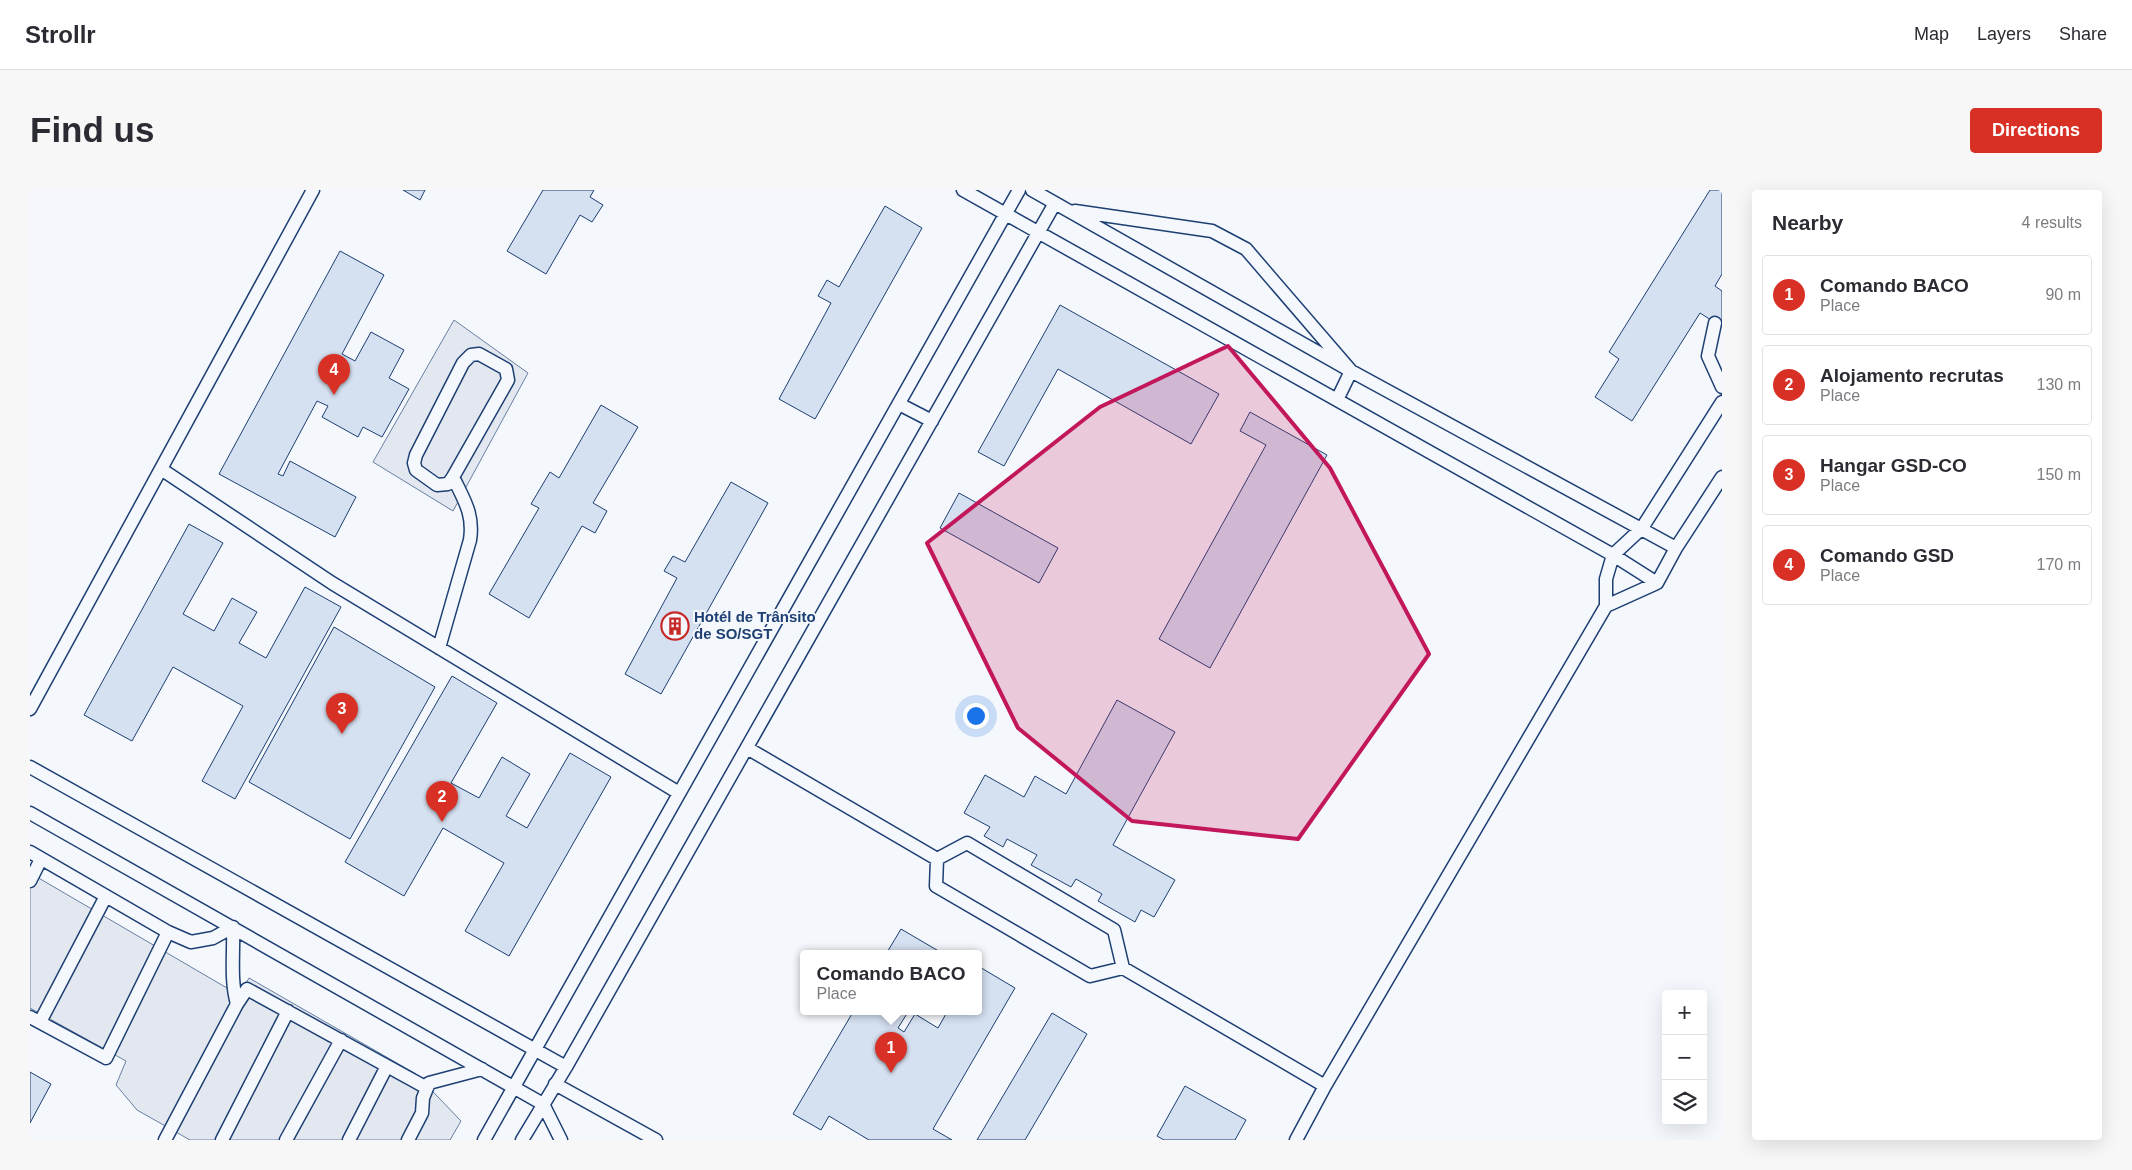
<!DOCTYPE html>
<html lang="en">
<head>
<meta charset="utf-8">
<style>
  body { margin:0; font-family:Helvetica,sans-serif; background:#f7f7f7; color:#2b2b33 }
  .controls { position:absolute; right:15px; bottom:15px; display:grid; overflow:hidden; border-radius:5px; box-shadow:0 5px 20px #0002 }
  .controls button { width:45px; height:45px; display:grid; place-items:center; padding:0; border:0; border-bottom:1px solid #e1e1e2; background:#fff; color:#2b2b33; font:25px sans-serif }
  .you { position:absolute; left:945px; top:525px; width:18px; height:18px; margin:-12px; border:4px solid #fff; border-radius:50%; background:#1a73e8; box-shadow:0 0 0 8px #1a73e833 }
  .badge { display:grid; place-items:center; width:32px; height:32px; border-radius:50%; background:#d93025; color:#fff; font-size:16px; font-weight:700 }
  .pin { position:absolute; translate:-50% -41px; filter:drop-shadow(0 1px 2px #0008) }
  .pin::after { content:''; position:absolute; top:26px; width:18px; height:15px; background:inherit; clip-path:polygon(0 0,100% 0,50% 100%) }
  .popup { position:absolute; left:770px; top:760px; width:182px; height:65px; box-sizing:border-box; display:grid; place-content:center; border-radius:5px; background:#fff; filter:drop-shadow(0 1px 4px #0005); font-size:16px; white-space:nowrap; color:#7c7c81 }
  .popup b { font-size:19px; color:#2b2b33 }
  .popup::after { content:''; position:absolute; left:50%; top:100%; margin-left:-10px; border:10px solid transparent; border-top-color:#fff }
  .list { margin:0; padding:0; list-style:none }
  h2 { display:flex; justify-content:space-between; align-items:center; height:65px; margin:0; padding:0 20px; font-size:21px }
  h2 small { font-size:16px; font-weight:400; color:#7c7c81 }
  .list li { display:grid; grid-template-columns:32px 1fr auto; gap:15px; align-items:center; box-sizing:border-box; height:80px; margin:0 10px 10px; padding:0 10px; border:1px solid #e1e1e2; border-radius:5px }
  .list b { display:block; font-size:19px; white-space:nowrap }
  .list p { margin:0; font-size:16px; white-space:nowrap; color:#7c7c81 }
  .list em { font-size:16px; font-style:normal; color:#7c7c81 }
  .icon { flex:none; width:28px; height:28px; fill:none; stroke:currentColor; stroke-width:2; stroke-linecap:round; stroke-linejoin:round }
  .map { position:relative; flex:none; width:1692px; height:950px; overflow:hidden; border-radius:5px }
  header { display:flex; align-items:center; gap:30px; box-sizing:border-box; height:70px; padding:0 25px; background:#fff; border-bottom:1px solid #e1e1e2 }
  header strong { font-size:24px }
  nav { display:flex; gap:28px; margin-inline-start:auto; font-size:18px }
  .intro { display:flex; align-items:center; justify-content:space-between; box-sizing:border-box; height:120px; padding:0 30px }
  h1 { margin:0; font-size:35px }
  .button { padding:12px 22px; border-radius:5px; background:#d93025; color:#fff; font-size:18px; font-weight:700 }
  main { display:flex; gap:30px; padding:0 30px }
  aside { flex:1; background:#fff; border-radius:5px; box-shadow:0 5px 20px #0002 }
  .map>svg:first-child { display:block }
  .parking { fill:#e3e8f0; stroke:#687fa3 }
  .building { fill:#d5e0f0; stroke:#1d3f73 }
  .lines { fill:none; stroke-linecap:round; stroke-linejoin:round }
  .service-casing { stroke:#1d3f73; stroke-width:15 }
  .service { stroke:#f4f7fb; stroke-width:12 }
  .marked { fill:#c2185b; fill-opacity:0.2; stroke:#c2185b; stroke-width:4; stroke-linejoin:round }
  .labels { text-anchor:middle; stroke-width:4; stroke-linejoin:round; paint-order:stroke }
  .poi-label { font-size:15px; font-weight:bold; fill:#1d3f73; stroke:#f4f7fb; text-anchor:start }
</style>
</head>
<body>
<header>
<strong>Strollr</strong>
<nav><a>Map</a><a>Layers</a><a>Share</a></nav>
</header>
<div class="intro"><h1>Find us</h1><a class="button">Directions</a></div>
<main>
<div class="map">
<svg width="1692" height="950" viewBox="0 0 1692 950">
  <rect width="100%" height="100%" fill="#f4f7fb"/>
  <path class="parking" d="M424,130L498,183L423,321L343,272Z
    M0,683L209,805L219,788L386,884L431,931L420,950H160L107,920L86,895L96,871L0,818Z"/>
  <path class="building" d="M373,0H395L390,10Z
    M513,0H564L560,7L573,15L562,32L550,25L516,84L477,61Z
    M1680,0H1692V84L1685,96L1692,101V137L1670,123L1602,231L1565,207L1589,169L1579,162Z
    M855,16L892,38L785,229L749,209L801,113L788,106L797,90L809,97Z
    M310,61L354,85L312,164L325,171L341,142L374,160L359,188L379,199L352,247L333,237L328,247L292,227L298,216L287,211L248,284L253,286L260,271L326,307L305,347L189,284Z
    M1030,115L1189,204L1161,254L1028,179L974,276L948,262Z
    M571,215L608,237L563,313L577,321L565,343L552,336L499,428L459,404L509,318L501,314L520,282L529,288Z
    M1220,222L1297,265L1180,478L1129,449L1236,255L1210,241Z
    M701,292L738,313L631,504L595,484L647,388L634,381L643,366L655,372Z
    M929,303L1028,358L1009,393L910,338Z
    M159,334L193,353L153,424L184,441L202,408L227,422L209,453L236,468L275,397L311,417L205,609L172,591L213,516L143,477L102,551L54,525Z
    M304,437L405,497L320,649L219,592Z
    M422,486L467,513L421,593L449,608L472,567L500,584L476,626L497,638L540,563L581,587L479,766L435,741L474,673L413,638L374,706L315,672Z
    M1087,510L1145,542L1083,655L1145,690L1124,727L1111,720L1105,732L1068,711L1072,704L1046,689L1041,697L1001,675L1007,665L977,649L973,657L954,646L960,637L934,623L955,585L994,607L1005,586L1036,604Z
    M871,739L912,763V764H856Z
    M948,776L985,798L903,939L922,950H839L799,926L791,940L763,924L823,822H878L868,838L874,842L885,824L908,838L917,822H948Z
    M1022,823L1057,844L995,950H947Z
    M0,882L21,894L0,933Z
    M1155,896L1216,930L1205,950H1134L1127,946Z"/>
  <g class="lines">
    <g class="service-casing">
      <path id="service" d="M933,0L1583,365L1627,393L1646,358L1692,287
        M1002,0L1321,181L1646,358
        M1045,21L1182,41L1216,59L1321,181L1307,210
        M1685,133L1678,166L1692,197
        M449,164L476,179L478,190L423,287L418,294L407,295L386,280L384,273L386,265L433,173L441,165Z
        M869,214L902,231
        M131,279L302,393L649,603
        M1576,416L1627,393
        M409,458L440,350C444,324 434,310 423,287
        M0,519L283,0
        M717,558L907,669
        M0,577L536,877
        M0,623L513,914L531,950
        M0,662L138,742L76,868L0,827
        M907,669L906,696L1060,786L1093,778L1295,896
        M907,669L937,653L1084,740L1093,778
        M0,691L11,669
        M207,814L217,799L397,898
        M10,832L76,706
        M525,894L626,950
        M135,950L207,814C200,789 204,763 203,737L183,748L161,752L138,742
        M192,950L258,821
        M256,950L311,850
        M319,950L357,876
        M378,950L392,923L393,908L399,893L452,879
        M454,950L989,0
        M492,950L536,877L1025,13
        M1266,950L1295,896L1576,416V389L1583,365L1612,338L1692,212"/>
    </g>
    <use href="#service" class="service"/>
  </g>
  <path class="marked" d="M1198,156L1300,278L1399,464L1268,649L1102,631L988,538L897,353L1070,217Z"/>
  <defs>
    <g id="building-ring" transform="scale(1.4375)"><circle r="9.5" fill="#f4f7fb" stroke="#c62828" stroke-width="1.5"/><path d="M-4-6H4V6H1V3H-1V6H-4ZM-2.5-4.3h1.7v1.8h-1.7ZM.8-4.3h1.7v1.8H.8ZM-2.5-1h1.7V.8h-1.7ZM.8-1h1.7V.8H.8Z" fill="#c62828"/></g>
  </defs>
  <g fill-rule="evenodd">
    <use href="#building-ring" x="645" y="436"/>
  </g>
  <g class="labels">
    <g class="poi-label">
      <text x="664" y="432">Hotél de Trânsito<tspan x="664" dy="17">de SO/SGT</tspan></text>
    </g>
  </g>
</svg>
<div class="controls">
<button>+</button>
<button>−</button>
<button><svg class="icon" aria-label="layers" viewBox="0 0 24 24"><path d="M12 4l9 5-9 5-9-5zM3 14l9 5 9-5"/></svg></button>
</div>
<div class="you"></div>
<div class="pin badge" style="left:861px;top:883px">1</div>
<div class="popup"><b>Comando BACO</b>Place</div>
<div class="pin badge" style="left:412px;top:632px">2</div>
<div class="pin badge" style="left:312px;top:544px">3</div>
<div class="pin badge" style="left:304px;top:205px">4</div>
</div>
<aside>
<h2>Nearby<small>4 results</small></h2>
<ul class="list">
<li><span class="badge">1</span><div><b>Comando BACO</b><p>Place</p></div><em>90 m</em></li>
<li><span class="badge">2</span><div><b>Alojamento recrutas</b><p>Place</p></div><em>130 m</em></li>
<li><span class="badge">3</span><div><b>Hangar GSD-CO</b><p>Place</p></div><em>150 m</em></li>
<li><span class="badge">4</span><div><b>Comando GSD</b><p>Place</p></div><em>170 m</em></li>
</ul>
</aside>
</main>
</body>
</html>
